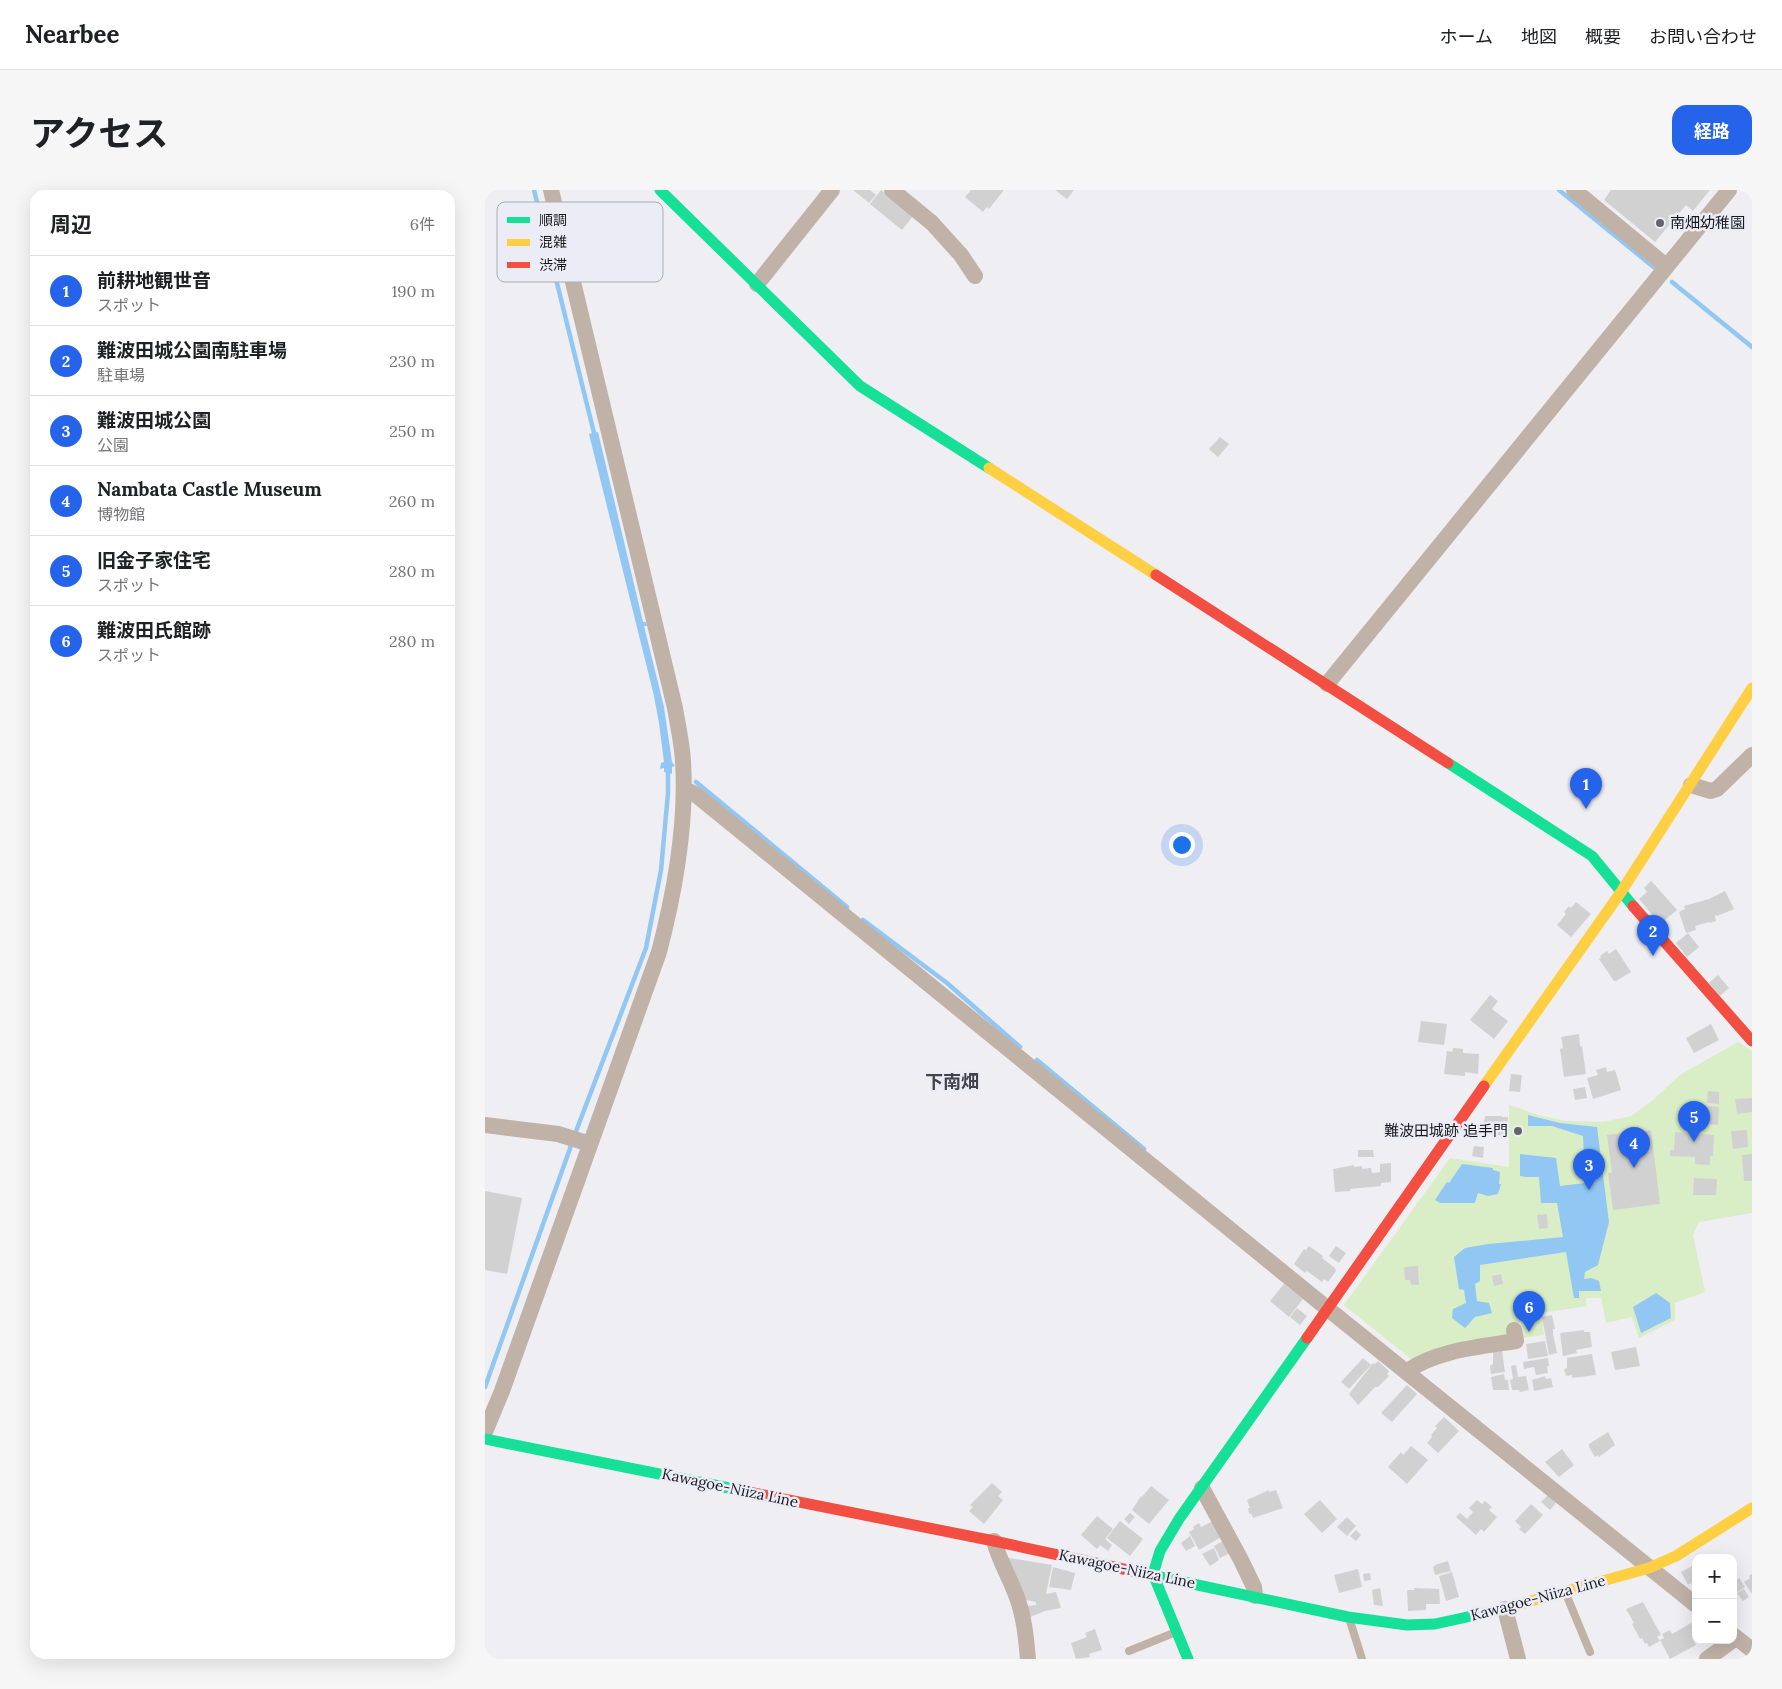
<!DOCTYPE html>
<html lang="ja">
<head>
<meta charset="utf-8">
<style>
  body { margin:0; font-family:Lora,"Noto Sans JP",serif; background:#f6f6f6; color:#202124 }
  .controls { position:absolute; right:15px; bottom:15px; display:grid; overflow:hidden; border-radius:10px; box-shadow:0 5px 20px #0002 }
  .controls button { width:45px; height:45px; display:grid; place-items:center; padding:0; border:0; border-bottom:1px solid #e0e0e0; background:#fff; color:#202124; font:25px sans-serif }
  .you { position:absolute; left:696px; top:654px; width:18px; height:18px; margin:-12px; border:4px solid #fff; border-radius:50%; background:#1a73e8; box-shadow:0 0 0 8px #1a73e833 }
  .badge { display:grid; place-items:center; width:32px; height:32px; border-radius:50%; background:#2563eb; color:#fff; font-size:16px; font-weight:700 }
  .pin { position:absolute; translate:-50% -41px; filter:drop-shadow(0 1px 2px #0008) }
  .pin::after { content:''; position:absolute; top:26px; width:18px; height:15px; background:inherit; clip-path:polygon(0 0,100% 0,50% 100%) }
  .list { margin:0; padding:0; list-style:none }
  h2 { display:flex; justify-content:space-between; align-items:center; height:65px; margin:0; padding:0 20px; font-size:21px }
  h2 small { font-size:16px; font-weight:400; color:#757577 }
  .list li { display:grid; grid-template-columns:32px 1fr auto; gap:15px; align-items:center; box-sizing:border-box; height:70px; padding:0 20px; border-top:1px solid #e0e0e0 }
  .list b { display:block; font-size:19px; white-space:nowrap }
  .list p { margin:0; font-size:16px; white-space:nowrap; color:#757577 }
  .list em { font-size:16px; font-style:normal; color:#757577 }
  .map { position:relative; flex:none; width:1267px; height:1469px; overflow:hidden; border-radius:15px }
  header { display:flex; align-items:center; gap:30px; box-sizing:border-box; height:70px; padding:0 25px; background:#fff; border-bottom:1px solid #e0e0e0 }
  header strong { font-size:24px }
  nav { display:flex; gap:28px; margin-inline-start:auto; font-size:18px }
  .intro { display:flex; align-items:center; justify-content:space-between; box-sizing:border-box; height:120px; padding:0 30px }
  h1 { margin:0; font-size:35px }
  .button { padding:12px 22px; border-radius:15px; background:#2563eb; color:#fff; font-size:18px; font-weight:700 }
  main { display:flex; gap:30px; padding:0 30px }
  aside { flex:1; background:#fff; border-radius:15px; box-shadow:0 5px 20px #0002 }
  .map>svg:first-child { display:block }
  .green { fill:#d9eec6 }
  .water { fill:#91c7f2 }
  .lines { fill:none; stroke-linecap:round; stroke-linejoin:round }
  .stream { stroke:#91c7f2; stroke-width:4.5 }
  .building { fill:#d2d1d2 }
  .lane { stroke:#c1b2a8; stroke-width:8 }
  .street { stroke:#c1b2a8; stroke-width:16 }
  .fast { stroke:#16e098; stroke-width:11 }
  .slow { stroke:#ffcf43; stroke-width:11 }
  .jam { stroke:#f24e42; stroke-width:11 }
  .poi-dot { fill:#646468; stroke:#ebecf6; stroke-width:2 }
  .labels { text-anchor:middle; stroke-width:5; stroke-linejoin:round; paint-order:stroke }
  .poi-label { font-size:15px; fill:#19191d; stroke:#ebecf6; text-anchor:start }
  .street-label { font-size:15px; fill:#19191d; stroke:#ebecf6 }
  .quarter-label { font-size:18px; font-weight:bold; fill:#43434c; stroke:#ebecf6 }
  .key { fill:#ebecf6; stroke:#acadb5; stroke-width:1 }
  .key-label { font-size:14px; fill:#19191d }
</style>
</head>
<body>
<header>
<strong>Nearbee</strong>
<nav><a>ホーム</a><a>地図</a><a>概要</a><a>お問い合わせ</a></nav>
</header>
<div class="intro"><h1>アクセス</h1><a class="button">経路</a></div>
<main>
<aside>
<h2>周辺<small>6件</small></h2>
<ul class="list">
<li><span class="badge">1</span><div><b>前耕地観世音</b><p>スポット</p></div><em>190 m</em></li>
<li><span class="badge">2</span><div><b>難波田城公園南駐車場</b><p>駐車場</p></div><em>230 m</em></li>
<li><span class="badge">3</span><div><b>難波田城公園</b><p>公園</p></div><em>250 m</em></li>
<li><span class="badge">4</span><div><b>Nambata Castle Museum</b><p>博物館</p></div><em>260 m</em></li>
<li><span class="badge">5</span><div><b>旧金子家住宅</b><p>スポット</p></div><em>280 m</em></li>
<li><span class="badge">6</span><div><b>難波田氏館跡</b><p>スポット</p></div><em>280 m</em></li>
</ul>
</aside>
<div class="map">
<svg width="1267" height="1469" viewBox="0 0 1267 1469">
  <rect width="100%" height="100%" fill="#eeeef3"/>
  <path class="green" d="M1253,852L1267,861V1023L1214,1032L1208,1045L1220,1102L1190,1113V1130L1154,1148L1147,1127L1121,1133L1116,1108H1101L1102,1116L1056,1123L1059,1145L1038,1148L1036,1132L1023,1134L1024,1142L1020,1148L926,1169L859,1115L965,968L1024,977V915L1053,925L1081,931L1118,932L1146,926L1168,910L1195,885Z"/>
  <path class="water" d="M113,242L158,432H161L162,436H159L179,517L187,572L190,576L187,577V584L179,582V578L175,579L176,573L179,572L174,533L169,506L104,244Z
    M1043,925L1075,933L1112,937L1124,1032L1113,1075L1100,1082L1099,1089L1107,1088L1114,1091L1116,1101H1094V1108H1089L1081,1062L995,1075V1091L990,1094L992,1111L1004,1113L1007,1123L990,1127L980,1138L967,1128L968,1119L981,1113L979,1100L974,1099L969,1067L980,1058L1003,1054L1078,1047L1072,1013H1056L1054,987H1041L1035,986V964L1071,968L1075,996L1100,993L1098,946L1067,936H1043Z
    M977,974L1008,978V980L1015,982L1014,994H1016L1013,1004L1003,1006L993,1003L990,1013H955L950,1010L962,992L964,993Z
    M1171,1103L1185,1113L1186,1128L1156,1143L1148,1117Z"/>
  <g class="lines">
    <path class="stream" d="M49,0L110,247
      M1074,0L1171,79
      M1187,92L1267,157
      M211,592L362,717
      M378,730L462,793L535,857
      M552,870L659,959
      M0,1197L93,936L161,758L176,680L183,603V579"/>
  </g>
  <path class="building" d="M368,0H385L391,5L384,13Z
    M396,0L429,25L417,40L385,14Z
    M486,0H519L504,19L502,17L498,22L480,7Z
    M570,0H589L582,9Z
    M1126,0H1225L1208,21L1201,15L1170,52L1119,10Z
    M735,247L744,254L733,267L724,259Z
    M1166,691L1170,695L1162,702L1159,698Z
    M1170,695L1192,720L1175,734L1154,709Z
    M1240,701L1249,719L1232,726L1231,725H1230L1231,731L1225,733L1224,732L1210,736L1211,740L1201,743L1194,722L1200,719L1199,716L1224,709Z
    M1091,712L1106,724L1086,747L1072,735L1081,724L1079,722L1084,716L1086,718Z
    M1203,743L1214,757L1202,767L1191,753Z
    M1131,759L1146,782L1131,791H1129L1114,769L1116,768L1115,766L1122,761L1124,764Z
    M1233,785L1244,798L1235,806L1224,793Z
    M1005,805L1013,811L1007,819L1023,831L1009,849L985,830Z
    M936,831L962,834L959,855L933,852Z
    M1226,834L1234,850L1209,863L1201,848Z
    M1094,844L1095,856H1097L1101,884L1079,887L1075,859L1078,858L1076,847Z
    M968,858L978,859V863L994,864L993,884L980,882V886L959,884L962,861L967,862Z
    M1121,877L1122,882L1130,880L1136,900L1108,909L1102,888L1113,885L1111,880Z
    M1026,884L1037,885L1035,902L1024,901Z
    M1100,897L1102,908L1090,910L1088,899Z
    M1223,901L1234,902V914L1222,913Z
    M1267,908V922L1252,924L1250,909Z
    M1220,916L1234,917L1233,935L1219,934Z
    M1000,926H1017V927H1023L1022,945H997Z
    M1028,937H1038L1037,946H1028Z
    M1166,940L1175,1014L1128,1020L1123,983H1127L1122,945Z
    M1262,940L1263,957L1248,959L1246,941Z
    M1190,942L1229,945L1228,966H1225V975L1210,974V967L1185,966V960H1189Z
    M989,956L999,957L998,968L987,966Z
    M873,960H888L889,967H873Z
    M1267,964V991H1259L1257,965Z
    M906,973V992L896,993V996L865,999V1001L850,1002L848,979L869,975V977L877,976V979L886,978L887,983L895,982V974Z
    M1209,988L1232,989L1231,1005H1208Z
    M0,1001L37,1008L22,1084L0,1080Z
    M1062,1024L1063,1038L1054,1039L1052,1025Z
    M824,1056L838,1066L837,1068L850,1078L851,1081L843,1092L839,1089L837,1092L822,1081L820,1083L809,1074L819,1059L821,1060Z
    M851,1056L861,1063L854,1073L844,1066Z
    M933,1076L934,1095H926L925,1090H920L919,1077Z
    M1016,1084L1018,1094L1009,1096L1007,1086Z
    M799,1094L818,1109L804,1127L785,1111Z
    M812,1118L822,1126L815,1135L805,1127Z
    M1067,1125L1070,1139H1068V1144L1072,1163L1064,1165L1057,1127Z
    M1099,1140V1142H1105L1107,1157L1091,1160L1092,1163L1078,1166L1075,1143Z
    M1060,1151L1063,1166L1043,1169L1041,1154Z
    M1151,1157L1155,1176L1130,1180L1126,1162Z
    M1017,1161L1020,1182L1006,1184L1005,1176L1008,1174V1162Z
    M1107,1164L1111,1185L1087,1188V1185L1081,1186L1079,1179L1082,1178V1168Z
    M878,1168L886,1175L864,1199L856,1192Z
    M1063,1168L1064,1176H1062L1063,1183L1051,1185L1049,1177L1039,1179L1038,1172Z
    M893,1171L904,1181L902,1184L904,1186L893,1197H890L873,1215L864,1204L888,1173L890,1174Z
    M1031,1175L1033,1187L1041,1186L1044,1200L1035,1202L1034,1200H1027L1025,1190L1028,1189L1026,1176Z
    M1019,1184L1020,1190H1023L1024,1200H1008L1006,1187Z
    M1060,1186L1061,1189L1066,1188L1068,1197L1049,1201L1047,1190Z
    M922,1195L932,1204L907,1232L896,1223Z
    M959,1227L974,1241L953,1263L942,1253L947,1247L946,1245L952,1238L950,1236Z
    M1123,1242L1130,1255L1114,1267L1113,1265L1110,1267L1104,1257V1254Z
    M926,1256L943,1270L922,1294L903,1277L916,1262L918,1265Z
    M1077,1259L1089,1275L1074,1287L1060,1272Z
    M507,1293L517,1302L513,1306L518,1310L499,1334L484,1321L488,1317L485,1315Z
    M666,1296L684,1310L664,1334L647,1320L656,1306L657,1307Z
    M784,1300V1302L791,1300L798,1318L768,1328L766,1323L764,1324L763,1318H765L762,1310Z
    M1063,1305L1071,1313L1065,1320L1056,1312Z
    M835,1310L852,1329L837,1343L819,1324Z
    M992,1310L997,1314L1000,1311L1007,1317L1004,1320L1012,1327L999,1342L996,1339L991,1345L971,1327L975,1323L982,1329L988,1322L984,1318Z
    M1046,1314L1058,1325L1040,1344L1034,1339L1036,1337L1030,1331Z
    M645,1323L650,1327L644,1334L639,1329Z
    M612,1326L628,1339L620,1349L627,1355L623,1361L615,1355L612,1359L596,1345Z
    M862,1327L871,1336L862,1346L852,1337Z
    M730,1330L738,1346L714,1360L704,1342L709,1339L708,1337L714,1333L716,1337Z
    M635,1331L658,1349L645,1366L622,1348Z
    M871,1340L876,1345L871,1351L865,1346Z
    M705,1346L710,1356L701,1361L696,1353Z
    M738,1351L745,1363L735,1368L729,1356Z
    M729,1358L734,1370L725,1376L717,1364Z
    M518,1367L567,1375L561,1404L571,1402L576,1418L560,1421L543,1428L541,1416L551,1415V1412L536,1409Z
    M963,1371L966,1381L950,1385L948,1377L950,1376V1375Z
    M1211,1374V1403L1206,1393L1203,1395L1196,1382Z
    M568,1377L590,1383L586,1400L564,1397Z
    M873,1379L877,1397L854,1403L849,1385Z
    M967,1382L974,1407L961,1411L954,1386Z
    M885,1383L886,1390L879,1391L878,1384Z
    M1267,1384V1404L1259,1392L1265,1388L1264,1386Z
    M1254,1388L1260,1397L1248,1405V1392Z
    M895,1398L898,1416L889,1415L887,1400Z
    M929,1398L954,1399L955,1414H941V1420L923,1421L922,1400H929Z
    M1259,1399L1264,1407L1258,1411L1252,1403Z
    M1158,1412L1176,1445L1172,1447L1175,1451L1164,1457L1162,1453L1160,1454L1157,1448L1155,1449L1147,1434L1149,1433L1141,1419Z
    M1206,1433L1211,1442V1446L1207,1448L1211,1455L1185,1469L1175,1450L1179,1448L1177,1444L1185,1440L1187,1444Z
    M610,1439L617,1460L604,1464L605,1467L591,1469L586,1453L602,1447L600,1443Z"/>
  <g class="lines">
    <path class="lane" d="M1081,1404L1105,1462
      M865,1431L877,1469
      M644,1461L691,1442"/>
    <path class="street" d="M407,0L447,33L476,65L490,86
      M1089,0L1181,76
      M272,94L347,0
      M842,494L1244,0
      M1206,595L1226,601L1232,599L1267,565
      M199,599L210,604L843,1119L1211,1415
      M0,935L73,944L105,954
      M922,1181C953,1160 994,1157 1031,1151L1029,1140
      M0,1242L17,1201L174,762C190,701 202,635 198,571C197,554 193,536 190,518L66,0
      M717,1298L756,1370L769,1397L770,1406
      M509,1351C514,1370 524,1386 531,1405C539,1425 541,1447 543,1469
      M1020,1419L1033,1469
      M1248,1445L1267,1460
      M1222,1469L1248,1450"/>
    <path class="fast" d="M175,0L375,196L504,278
      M963,573L1107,666L1148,716
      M0,1249L249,1299
      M666,1385L863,1427L922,1435L950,1434L1014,1420
      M703,1469L668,1384L675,1361L694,1329L822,1148"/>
    <path class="slow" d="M504,278L671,385
      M999,896L1136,702L1267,498
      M1014,1420L1164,1378L1191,1366L1267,1318"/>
    <path class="jam" d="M671,385L963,573
      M1148,716L1267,851
      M822,1148L999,896
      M249,1299L509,1351L666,1385"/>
  </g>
  <g class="poi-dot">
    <circle cx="1175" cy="33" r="5"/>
    <circle cx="1033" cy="941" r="5"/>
  </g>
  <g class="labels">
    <g class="poi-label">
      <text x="1185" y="38">南畑幼稚園</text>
      <text x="1023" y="946" text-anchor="end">難波田城跡 追手門</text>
    </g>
    <g class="street-label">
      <text transform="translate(245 1298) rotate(12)" y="5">Kawagoe-Niiza Line</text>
      <text transform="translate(642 1379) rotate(12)" y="5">Kawagoe-Niiza Line</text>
      <text transform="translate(1053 1408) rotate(-15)" y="5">Kawagoe-Niiza Line</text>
    </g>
    <g class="quarter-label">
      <text x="467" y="898">下南畑</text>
    </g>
  </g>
  <rect x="12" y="12" width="166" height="80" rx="8" class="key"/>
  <rect x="22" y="27" width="23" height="6" fill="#16e098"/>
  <rect x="22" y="49" width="23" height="7" fill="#ffcf43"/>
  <rect x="22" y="72" width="23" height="6" fill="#f24e42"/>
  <g class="key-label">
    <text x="54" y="35">順調</text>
    <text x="54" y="57">混雑</text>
    <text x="54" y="80">渋滞</text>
  </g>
</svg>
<div class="controls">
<button>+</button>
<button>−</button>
</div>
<div class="you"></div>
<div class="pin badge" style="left:1101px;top:619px">1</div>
<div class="pin badge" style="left:1168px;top:766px">2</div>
<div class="pin badge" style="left:1104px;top:1000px">3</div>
<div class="pin badge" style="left:1149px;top:978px">4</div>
<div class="pin badge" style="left:1209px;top:952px">5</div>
<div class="pin badge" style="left:1044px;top:1142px">6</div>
</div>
</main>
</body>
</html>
